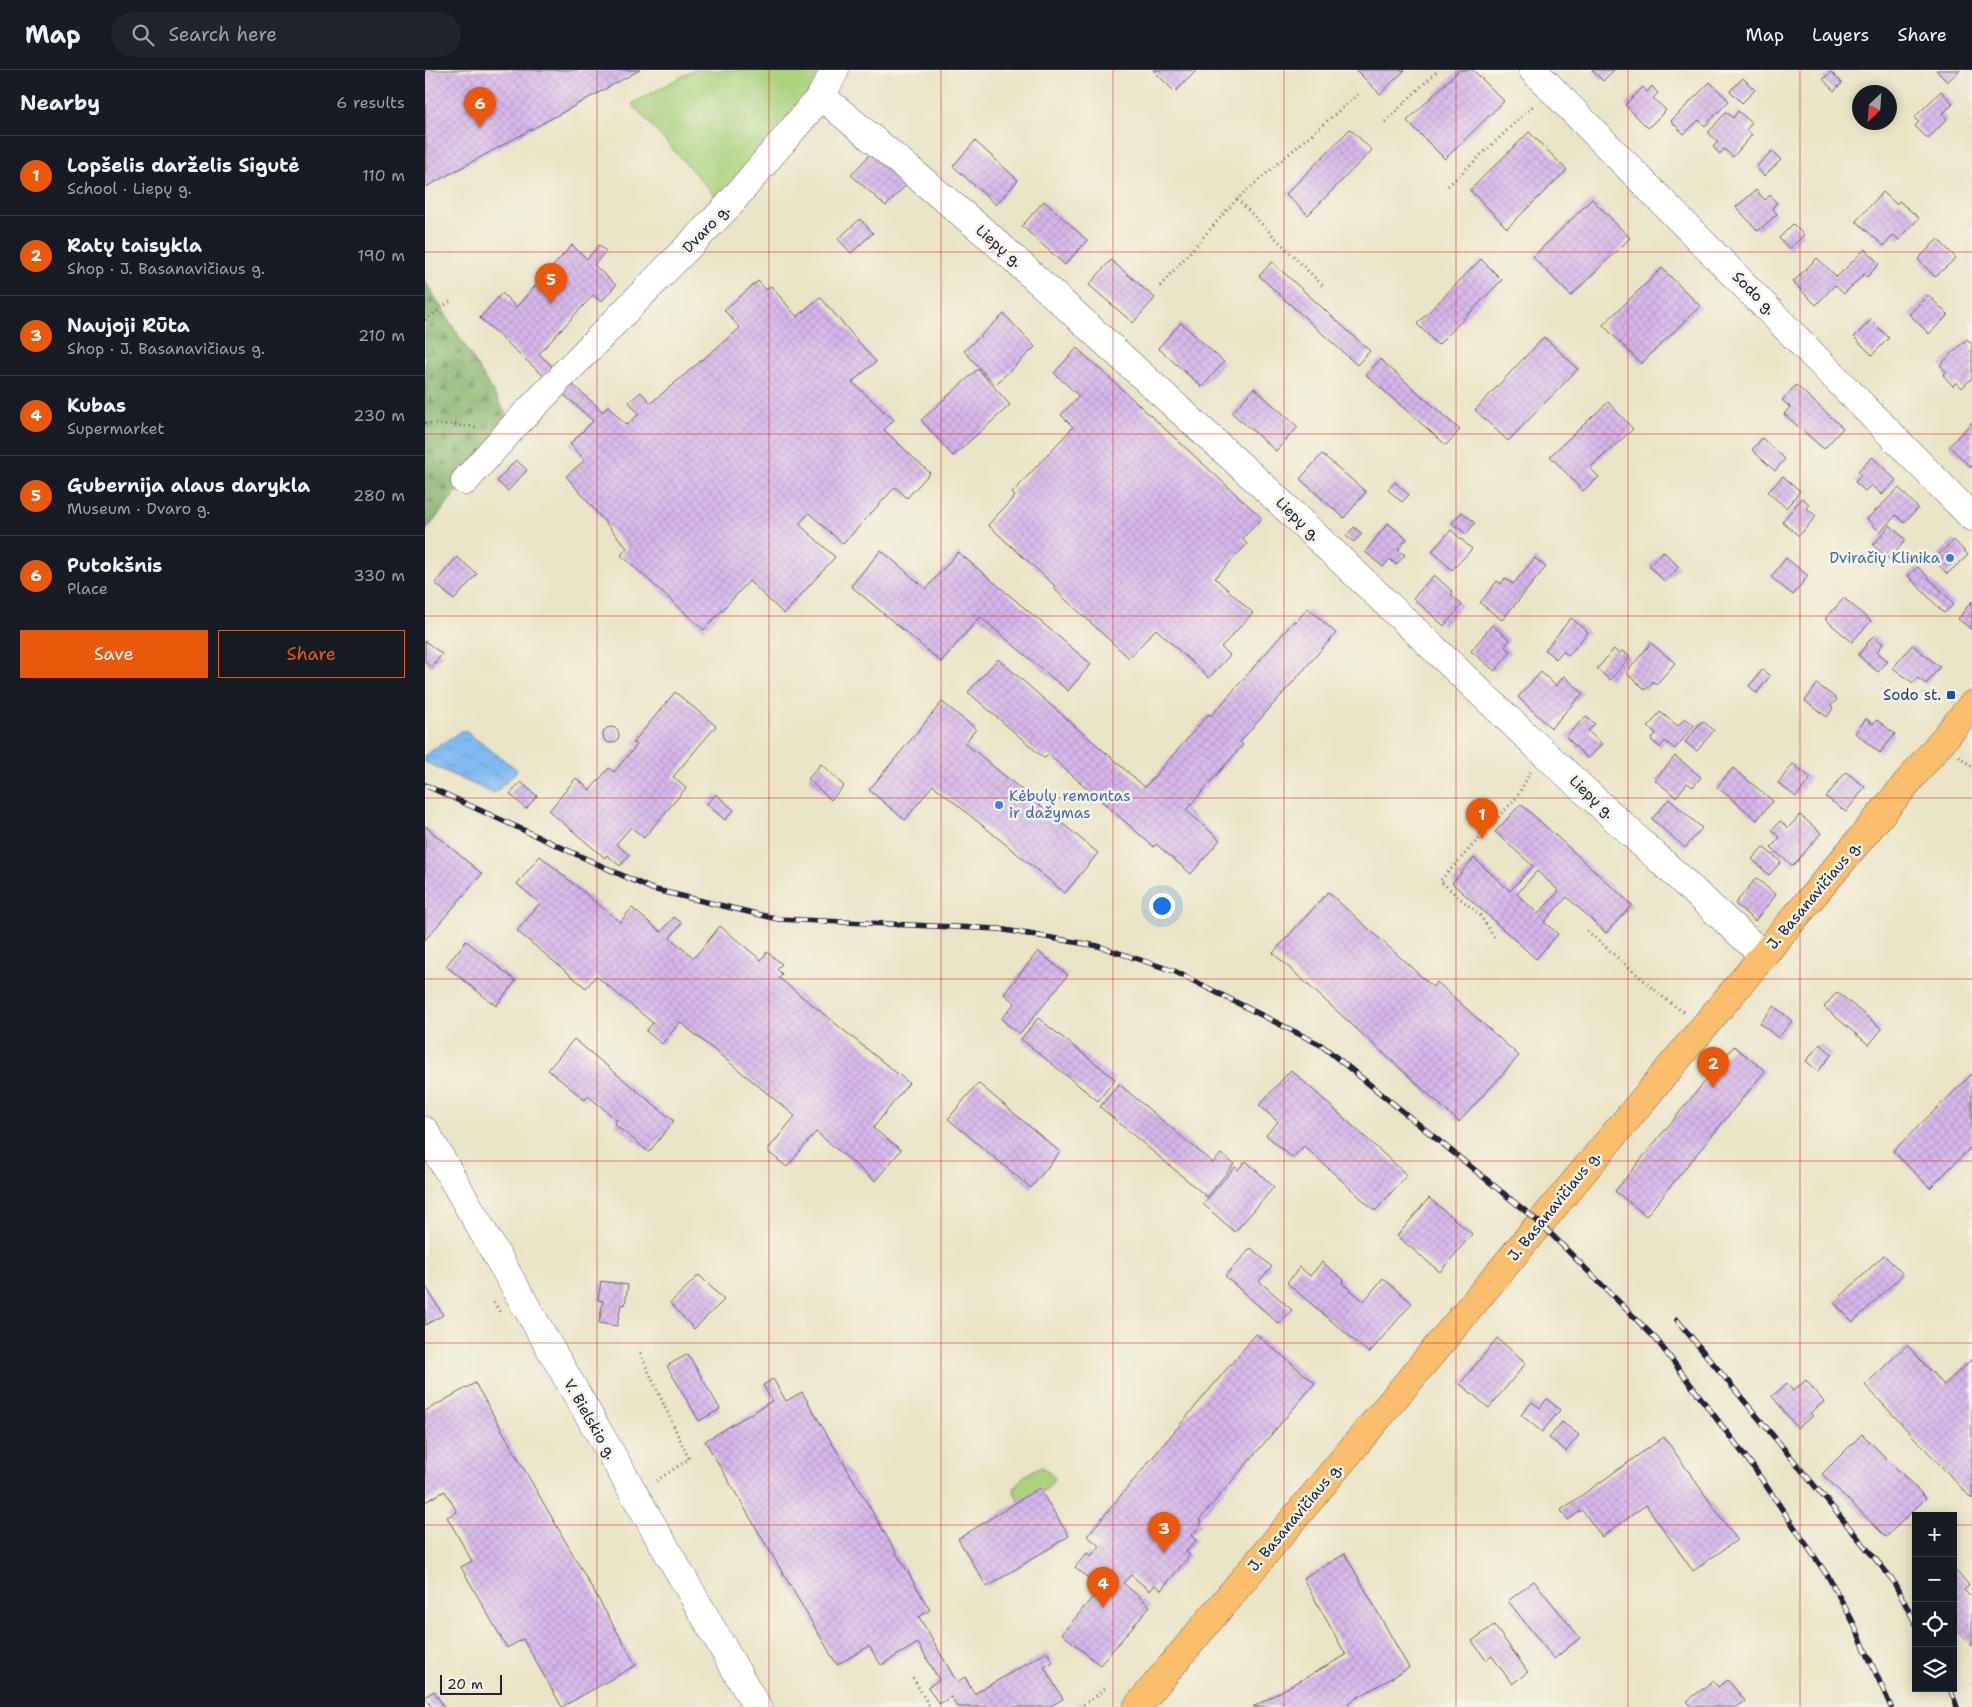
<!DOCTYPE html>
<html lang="en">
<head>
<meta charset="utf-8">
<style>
  body { margin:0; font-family:"Shantell Sans",sans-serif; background:#20242c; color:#f1f3f6 }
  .controls { position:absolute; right:15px; bottom:15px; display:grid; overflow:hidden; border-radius:0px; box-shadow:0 2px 12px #0003 }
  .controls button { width:45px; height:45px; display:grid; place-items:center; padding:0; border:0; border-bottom:1px solid #363941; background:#171b24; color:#f1f3f6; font:25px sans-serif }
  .compass { position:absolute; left:1427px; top:15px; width:45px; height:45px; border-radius:50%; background:#171b24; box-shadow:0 2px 12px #0003; rotate:205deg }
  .scale { position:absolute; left:15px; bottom:12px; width:62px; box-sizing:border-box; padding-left:5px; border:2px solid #22223b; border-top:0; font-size:14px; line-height:18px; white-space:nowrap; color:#22223b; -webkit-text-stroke:4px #f7f3e8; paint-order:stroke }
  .you { position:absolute; left:736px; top:835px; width:18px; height:18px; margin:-12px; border:4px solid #fff; border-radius:50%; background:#1a73e8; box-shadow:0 0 0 8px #1a73e833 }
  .badge { display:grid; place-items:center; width:32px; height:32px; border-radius:50%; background:#ea580c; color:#fff; font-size:16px; font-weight:700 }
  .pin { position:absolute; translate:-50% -41px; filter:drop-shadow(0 1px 2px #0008) }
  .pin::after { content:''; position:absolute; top:26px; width:18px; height:15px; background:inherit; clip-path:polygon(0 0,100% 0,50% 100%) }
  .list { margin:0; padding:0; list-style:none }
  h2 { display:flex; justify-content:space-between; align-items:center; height:65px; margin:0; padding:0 20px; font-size:21px }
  h2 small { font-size:16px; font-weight:400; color:#9ea1a6 }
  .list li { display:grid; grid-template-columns:32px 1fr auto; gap:15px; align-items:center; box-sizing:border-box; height:80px; padding:0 20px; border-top:1px solid #363941 }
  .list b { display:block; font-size:19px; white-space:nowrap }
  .list p { margin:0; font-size:16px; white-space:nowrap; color:#9ea1a6 }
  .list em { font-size:16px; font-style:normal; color:#9ea1a6 }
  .actions { display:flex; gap:10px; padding:15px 20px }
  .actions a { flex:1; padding:11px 0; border:1px solid #ea580c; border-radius:0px; text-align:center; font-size:18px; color:#ea580c }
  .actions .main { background:#ea580c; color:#fff }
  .icon { flex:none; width:28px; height:28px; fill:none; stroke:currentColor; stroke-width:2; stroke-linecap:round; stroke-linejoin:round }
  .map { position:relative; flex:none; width:1547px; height:1637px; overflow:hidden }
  header { display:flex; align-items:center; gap:30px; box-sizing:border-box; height:70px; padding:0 25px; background:#171b24; border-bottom:1px solid #363941 }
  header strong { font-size:24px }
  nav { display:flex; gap:28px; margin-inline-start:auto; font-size:18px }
  .search { width:350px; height:45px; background:#20242c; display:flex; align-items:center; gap:12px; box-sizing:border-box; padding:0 18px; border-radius:28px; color:#9ea1a6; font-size:19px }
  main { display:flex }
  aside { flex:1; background:#171b24 }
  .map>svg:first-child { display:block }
  .grass { fill:#aad27d; stroke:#667a5c }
  .forest { fill:url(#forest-firs); stroke:#546b54 }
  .water { fill:url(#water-ripples); stroke:#526e96 }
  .building { fill:url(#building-cross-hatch); fill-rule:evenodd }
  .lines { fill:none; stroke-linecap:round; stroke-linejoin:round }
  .minor-casing { stroke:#68666b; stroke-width:29 }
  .major-casing { stroke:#68666b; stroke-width:29 }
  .path { stroke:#68666b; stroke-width:3; stroke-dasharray:1 4; stroke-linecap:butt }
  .minor { stroke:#fff; stroke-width:28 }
  .major { stroke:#fabe6d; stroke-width:28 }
  .rail-casing { stroke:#22223b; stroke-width:5.5 }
  .rail { stroke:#f7f3e8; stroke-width:4; stroke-dasharray:11; stroke-linecap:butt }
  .grid { fill:none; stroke:#d62828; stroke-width:1; stroke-opacity:0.55 }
  .shop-dot { fill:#3f7fe0; stroke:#f7f3e8; stroke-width:2 }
  .transit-dot { fill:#1a4fb4; stroke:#f7f3e8; stroke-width:2 }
  .labels { text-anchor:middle; stroke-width:5; stroke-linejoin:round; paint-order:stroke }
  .street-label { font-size:15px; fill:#22223b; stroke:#f7f3e8 }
  .shop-label { font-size:15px; fill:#366cbe; stroke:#f7f3e8; text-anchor:end }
  .transit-label { font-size:15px; fill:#164399; stroke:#f7f3e8; text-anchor:end }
</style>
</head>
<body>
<header>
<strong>Map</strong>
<div class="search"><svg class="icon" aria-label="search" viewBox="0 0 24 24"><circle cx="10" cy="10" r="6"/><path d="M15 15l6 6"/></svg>Search here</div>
<nav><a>Map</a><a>Layers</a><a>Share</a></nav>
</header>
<main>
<aside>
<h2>Nearby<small>6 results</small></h2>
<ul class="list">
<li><span class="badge">1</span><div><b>Lopšelis darželis Sigutė</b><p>School · Liepų g.</p></div><em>110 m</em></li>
<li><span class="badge">2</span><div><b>Ratų taisykla</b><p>Shop · J. Basanavičiaus g.</p></div><em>190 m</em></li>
<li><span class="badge">3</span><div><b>Naujoji Rūta</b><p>Shop · J. Basanavičiaus g.</p></div><em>210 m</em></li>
<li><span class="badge">4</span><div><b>Kubas</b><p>Supermarket</p></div><em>230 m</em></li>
<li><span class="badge">5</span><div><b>Gubernija alaus darykla</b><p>Museum · Dvaro g.</p></div><em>280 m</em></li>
<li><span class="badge">6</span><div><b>Putokšnis</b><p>Place</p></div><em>330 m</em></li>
</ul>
<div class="actions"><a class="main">Save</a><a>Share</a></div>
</aside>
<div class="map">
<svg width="1547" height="1637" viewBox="0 0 1547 1637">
  <defs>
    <pattern id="forest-firs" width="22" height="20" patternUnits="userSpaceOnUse" patternTransform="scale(1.25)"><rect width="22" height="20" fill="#87b46c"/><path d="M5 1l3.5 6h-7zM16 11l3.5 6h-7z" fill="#6e925a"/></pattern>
    <pattern id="water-ripples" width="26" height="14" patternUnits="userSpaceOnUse" patternTransform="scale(1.25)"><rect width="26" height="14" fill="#81baf2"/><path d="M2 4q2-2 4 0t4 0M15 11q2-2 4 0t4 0" fill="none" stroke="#6997c5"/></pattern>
    <pattern id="building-cross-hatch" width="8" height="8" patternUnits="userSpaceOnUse" patternTransform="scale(1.25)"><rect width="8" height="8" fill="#d6b5eb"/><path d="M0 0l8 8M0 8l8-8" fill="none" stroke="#b79bca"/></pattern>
  </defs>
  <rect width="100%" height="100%" fill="#f7f3e8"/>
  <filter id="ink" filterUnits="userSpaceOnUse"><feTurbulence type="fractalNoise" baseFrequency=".02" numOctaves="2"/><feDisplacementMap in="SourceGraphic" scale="10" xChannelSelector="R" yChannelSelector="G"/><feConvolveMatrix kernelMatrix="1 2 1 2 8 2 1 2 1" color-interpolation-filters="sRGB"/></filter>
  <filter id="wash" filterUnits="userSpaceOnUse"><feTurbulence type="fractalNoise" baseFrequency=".0096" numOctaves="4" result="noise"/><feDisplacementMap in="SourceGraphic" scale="20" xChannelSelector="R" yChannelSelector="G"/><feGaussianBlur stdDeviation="1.12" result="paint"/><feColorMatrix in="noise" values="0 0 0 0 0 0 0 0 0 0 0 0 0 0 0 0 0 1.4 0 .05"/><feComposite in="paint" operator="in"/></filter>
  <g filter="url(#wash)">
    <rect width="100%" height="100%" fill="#e9e4c5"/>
    <path class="grass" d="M269,0H410L301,138L207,34Z
      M616,1396L629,1407L626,1415L617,1422L614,1419L594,1431L589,1422C591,1408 605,1403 616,1396Z"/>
    <path class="forest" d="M0,211L89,356L40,411L0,462Z"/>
    <path class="water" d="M36,661H40L91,699V702L71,722L67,723L0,692V685Z"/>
    <g id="blocks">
      <path class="building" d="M0,0H215L1,117Z
        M728,0H772L750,22Z
        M931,0H980L955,24Z
        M1034,0H1048L1079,31L1020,89L982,51Z
        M1167,0H1189L1178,11Z
        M1511,0H1535L1522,12Z
        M1406,2L1417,13L1409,21L1398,9Z
        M1318,8L1330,20L1317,33L1305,21Z
        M1285,12L1304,31L1280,56L1274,50L1259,64L1246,51Z
        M1227,16L1233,23L1228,28L1241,40L1223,58L1200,35L1218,17L1222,22Z
        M1516,21L1528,34L1517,44L1522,49L1503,69L1490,56L1494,52L1489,48Z
        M1313,41L1327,53L1321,60L1327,65L1308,87L1299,79L1295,84L1288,77L1293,72L1283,63L1301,42L1308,48Z
        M925,59L947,80L883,145L861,124Z
        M1104,62L1142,100L1082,158L1045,120Z
        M550,71L593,110L571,135L528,96Z
        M448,81L483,113L461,136L426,105Z
        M1347,81L1356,90L1339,106L1331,97Z
        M1331,120L1340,130L1345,125L1352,133L1347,138L1352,144L1333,161L1311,137Z
        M1458,122L1471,134L1474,131L1494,148L1474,170L1469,165L1459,176L1431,151Z
        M1167,129L1205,168L1146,226L1108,187Z
        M619,131L662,170L640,195L597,156Z
        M435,149L448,163L426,183L413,169Z
        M1368,154L1379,165L1364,179L1354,168Z
        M1513,169L1531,188L1510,207L1493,189Z
        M147,175L162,189L174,175L181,181L169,195L191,215L176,232L168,225L114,284L178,342L183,336L201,355L214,344L204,332L216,322L226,333L315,258L299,240L333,211L341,220L346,216L372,247L395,227L451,292L427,312L469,350L459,360L505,403L482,428L470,417L418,474L384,443L374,454L410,487L359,544L324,511L279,560L196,485L202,478L141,406L160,390L145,374L168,351L55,248L77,223L91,237Z
        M1440,179L1454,194L1442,207L1439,204L1419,224L1410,215L1391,235L1368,212L1392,188L1412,207Z
        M1056,189L1077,210L1013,275L992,254Z
        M686,190L730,228L708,253L664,215Z
        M847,192L945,281L932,295L834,206Z
        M1237,198L1275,236L1216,294L1178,255Z
        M1503,225L1523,245L1504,264L1484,244Z
        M579,244L610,277L570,315L539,281Z
        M1446,250L1464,268L1447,285L1429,267Z
        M756,253L799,292L777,317L733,278Z
        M1119,267L1153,299L1083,371L1050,340Z
        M1542,269L1547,274V308L1537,318L1531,312L1528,316L1518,305L1521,302L1515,295Z
        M652,278L837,448L817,469L822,474L790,508L828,543L796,577L805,585L784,608L731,559L704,588L628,518L630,516L563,455L590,426L587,423L648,357L636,345L654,326L629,303Z
        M955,289L1035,360L1021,375L941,305Z
        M553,299L585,335L528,386L496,350Z
        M1371,315L1418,358L1399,379L1359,344L1365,337L1357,330Z
        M829,318L873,357L851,381L807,343Z
        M1183,332L1208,359L1165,398L1174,407L1158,421L1125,386Z
        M1547,352V398L1524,376Z
        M1337,368L1360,389L1350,401L1327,380Z
        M897,384L941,422L919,448L875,409Z
        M1447,387L1471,410L1457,425L1446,415L1440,421L1430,412L1436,405L1433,402Z
        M91,390L102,400L83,421L72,411Z
        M1358,406L1375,421L1361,438L1343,422Z
        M970,412L984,425L977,432L963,420Z
        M1474,418L1493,438L1479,453L1471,445L1455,462L1442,449Z
        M1377,428L1384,434L1381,438L1391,446L1374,466L1357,452Z
        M1037,442L1050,453L1041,464L1027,453Z
        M963,453L982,469L973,480L980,485L971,495L965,489L958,497L940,482Z
        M1465,455L1481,470L1464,489L1448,475Z
        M929,457L937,464L929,472L921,466Z
        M1026,460L1047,479L1027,500L1007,481Z
        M1529,470L1543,485L1522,504L1509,489Z
        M456,480L501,519L533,482L666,594L643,621L555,547L516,592L426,516Z
        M1238,481L1254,497L1240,512L1224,496Z
        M32,487L52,504L29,530L10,513Z
        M1110,488L1121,497L1077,550L1055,533L1072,511L1076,514L1080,508L1088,514Z
        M1361,488L1383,506L1368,525L1346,507Z
        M1493,497L1529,534L1519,543L1483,506Z
        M1009,505L1028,522L1026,525L1037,535L1019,556L988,528Z
        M1419,528L1446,551L1427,572L1400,549Z
        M1547,531V560L1533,549Z
        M883,538L911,563L815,672L818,675L761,740L795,770L766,804L731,774L729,777L624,685L619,688L543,622L573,589L720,717L784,644L786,646L869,551L871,552Z
        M1146,548L1163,562L1143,586L1138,581L1131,589L1120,580Z
        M1067,555L1085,570L1080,577L1086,582L1070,601L1046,581Z
        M1448,566L1458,574L1452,582L1463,591L1453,602L1433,585Z
        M0,571L17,584L7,597L0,592Z
        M1226,573L1250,593L1231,615L1228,611L1221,620L1201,603Z
        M1487,575L1515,597L1501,614L1492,608L1488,613L1468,598Z
        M1189,579L1194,584L1197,581L1205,587L1185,610L1172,599Z
        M1337,600L1345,606L1332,623L1324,616Z
        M1116,602L1131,616L1139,606L1158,623L1126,658L1093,627Z
        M1392,614L1412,629L1406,636L1408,638L1402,647L1380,631Z
        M250,622L291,656L248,707L261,718L219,768L206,757L191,774L204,785L195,796L182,785L180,788L124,741L151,708L165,720L184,698L189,702L212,675L208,673Z
        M517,632L551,659L540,673L673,783L640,823L508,715L480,750L444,720Z
        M1235,642L1253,656L1260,648L1269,655L1250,679L1240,671L1235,677L1226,670L1231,663L1223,657Z
        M1161,646L1170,654L1163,661L1177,674L1163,689L1141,667Z
        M1441,649L1448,654L1452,650L1470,664L1455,683L1430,663Z
        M1277,651L1289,660L1272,681L1260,672Z
        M178 665a8 8 0 1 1 16 0a8 8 0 1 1-16 0Z
        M1250,686L1276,707L1268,717L1262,713L1251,727L1230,710Z
        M396,694L419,716L406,730L383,709Z
        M1368,694L1386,708L1371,727L1353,713Z
        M1308,698L1348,731L1332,750L1292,717Z
        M1421,702L1440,717L1421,742L1401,727Z
        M96,712L112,726L101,739L85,724Z
        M291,724L309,740L300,750L282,734Z
        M1244,729L1277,758L1260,778L1227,749Z
        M1096,734L1207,835L1181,863L1142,827L1119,852L1133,864L1111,889L1027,813L1049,788L1085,821L1108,796L1070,762ZM1112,801L1134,821L1113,844L1092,824Z
        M1375,745L1396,763L1368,796L1346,778L1355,767L1347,760L1355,751L1363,758Z
        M0,756L57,804L0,870Z
        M1338,777L1356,792L1344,805L1327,789Z
        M115,786L195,852L207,838L236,862L249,847L257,853L245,868L269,888L295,856L336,890L342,882L357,894L352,899L357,904L354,908L484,1013L448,1058L476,1080L450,1111L391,1062L362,1097L342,1081L370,1046L255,952L237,974L221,961L228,953L171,906L161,918L92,861L115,833L92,814Z
        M1331,808L1351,825L1330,851L1310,834Z
        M903,822L1008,917L1012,912L1094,986L1034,1052L848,883Z
        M41,871L91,911L71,936L21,896Z
        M613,881L643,905L595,964L576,949L590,933L579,924Z
        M1412,922L1457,959L1444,975L1399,937Z
        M1349,936L1367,951L1353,968L1335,953Z
        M613,948L690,1009L673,1031L596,969Z
        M149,969L249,1051L224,1082L189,1054L192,1050L163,1026L160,1030L123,1000Z
        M1395,974L1407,984L1393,1001L1381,991Z
        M1309,976L1340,1001L1221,1146L1190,1121Z
        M866,1000L982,1105L950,1141L879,1076L868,1088L841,1065L853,1052L834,1035Z
        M1547,1004V1076L1505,1118L1468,1081Z
        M553,1013L635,1082L606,1118L523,1049Z
        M694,1014L788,1093L796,1084L809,1094L782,1127L675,1037Z
        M821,1091L849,1117L810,1162L778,1134L810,1097L813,1100Z
        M1004,1128L1047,1164L1015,1202L972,1166Z
        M826,1178L847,1197L834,1211L867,1240L854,1254L800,1206Z
        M1459,1185L1478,1204L1428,1252L1409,1233Z
        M897,1192L919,1210L917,1213L939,1231L958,1208L987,1233L944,1283L862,1213L875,1197L885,1206Z
        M274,1205L299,1230L269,1259L245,1233Z
        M176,1211L203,1215L200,1235L196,1234L192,1256L174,1253L178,1231L173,1230Z
        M0,1215L18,1245L0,1255Z
        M831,1264L890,1313L774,1450L777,1453L766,1466L771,1470L761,1482L765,1485L736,1520L730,1515L725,1521L706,1505L698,1513L725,1536L675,1595L637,1564L675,1518L650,1497L662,1483L666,1486L675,1476L662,1466Z
        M1072,1268L1101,1293L1064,1338L1035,1314Z
        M1482,1275L1519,1315L1547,1289V1429L1440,1315Z
        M263,1284L295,1339L274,1351L242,1296Z
        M348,1309L361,1331L377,1322L505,1540L494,1547L532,1612L540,1607L549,1624L622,1582L628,1592L619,1597L638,1629L624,1637H532L526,1627L514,1634L503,1617L514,1610L493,1573L456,1595L444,1576L412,1595L280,1371L347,1331L338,1315Z
        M1381,1310L1399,1332L1385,1343L1388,1346L1372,1358L1347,1326L1362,1314L1368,1321Z
        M50,1313L211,1595L137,1637L98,1569L82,1578L36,1497L47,1491L22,1447L32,1442L20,1421L0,1432V1341Z
        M1122,1329L1135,1340L1117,1362L1096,1345L1107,1332L1115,1338Z
        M1137,1352L1154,1365L1141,1381L1124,1368Z
        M1437,1364L1501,1428L1461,1467L1397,1404Z
        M1239,1367L1312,1470L1268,1501L1221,1435L1177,1467L1157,1440L1143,1450L1136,1440Z
        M614,1418L644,1466L562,1517L533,1469Z
        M920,1484L984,1598L923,1633L925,1637H828L921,1585L878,1508Z
        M1528,1498L1544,1515L1539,1520L1547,1528V1576L1528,1556Z
        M1109,1511L1155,1568L1129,1589L1083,1531Z
        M1069,1555L1103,1602L1087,1614L1067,1586L1061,1590L1047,1571Z
        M1303,1610L1320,1631L1312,1637H1267L1262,1631L1288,1611L1293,1617Z
        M9,1621L19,1637H7L0,1627Z"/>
    </g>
  </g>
  <g filter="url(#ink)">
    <use href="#blocks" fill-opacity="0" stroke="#68666b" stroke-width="1"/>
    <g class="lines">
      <g class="minor-casing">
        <path id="minor" d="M1108,0L1547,447
          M396,26L564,166L700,290L838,416L1117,681L1338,885
          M138,305L301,138L396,26L410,0
          M40,411L89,356L129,315
          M0,1061L332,1637"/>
      </g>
      <g class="major-casing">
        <path id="major" d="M712,1637C990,1303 1269,969 1547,635"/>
      </g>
      <path class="path" d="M960,52L1013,0
        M1023,116L1110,34
        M812,129L899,217
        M735,216L812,129L933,24
        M0,250L28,229
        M0,353L44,356L54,359
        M1534,686L1547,697
        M1162,861L1239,928L1261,944
        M1069,867L1055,845L1015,811L1092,727L1106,701
        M69,1232L76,1244
        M215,1283L264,1389L228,1413
        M488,1608L505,1637
        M654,1637L669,1628L681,1617"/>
      <use href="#minor" class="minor"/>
      <use href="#major" class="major"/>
      <g class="rail-casing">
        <path id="rail" d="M0,715L227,819L353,849L574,859L673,876L749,901L896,975L1115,1153L1231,1269L1329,1398L1404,1508L1427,1550L1466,1637
          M1252,1250L1467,1509L1491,1554
          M1525,1618L1532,1637"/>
      </g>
      <use href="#rail" class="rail"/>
    </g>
  </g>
  <path class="grid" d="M172,0V1637M344,0V1637M516,0V1637M688,0V1637M859,0V1637M1031,0V1637M1203,0V1637M1375,0V1637M0,182H1547M0,364H1547M0,546H1547M0,728H1547M0,909H1547M0,1091H1547M0,1273H1547M0,1455H1491M1528,1455H1547"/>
  <g class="shop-dot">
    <circle cx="1525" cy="488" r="5"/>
    <circle cx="574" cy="735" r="5"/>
  </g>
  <rect class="transit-dot" x="1521" y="620" width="10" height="10" rx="2.5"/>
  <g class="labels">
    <g class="street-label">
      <text transform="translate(281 159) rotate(-46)" y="5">Dvaro g.</text>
      <text transform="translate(574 176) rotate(41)" y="5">Liepų g.</text>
      <text transform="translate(1329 223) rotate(45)" y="5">Sodo g.</text>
      <text transform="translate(873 449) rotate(44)" y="5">Liepų g.</text>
      <text transform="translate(1167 727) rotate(43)" y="5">Liepų g.</text>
      <text transform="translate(1389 825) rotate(-50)" y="5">J. Basanavičiaus g.</text>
      <text transform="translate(1129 1136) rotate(-51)" y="5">J. Basanavičiaus g.</text>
      <text transform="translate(165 1349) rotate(60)" y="5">V. Bielskio g.</text>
      <text transform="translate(870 1447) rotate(-50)" y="5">J. Basanavičiaus g.</text>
    </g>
    <g class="shop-label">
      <text x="1515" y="493">Dviračių Klinika</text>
      <text x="584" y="731" text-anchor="start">Kėbulų remontas<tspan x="584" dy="17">ir dažymas</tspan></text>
    </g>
    <g class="transit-label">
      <text x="1516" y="630">Sodo st.</text>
    </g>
  </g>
</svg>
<div class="controls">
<button>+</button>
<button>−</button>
<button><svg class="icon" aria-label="locate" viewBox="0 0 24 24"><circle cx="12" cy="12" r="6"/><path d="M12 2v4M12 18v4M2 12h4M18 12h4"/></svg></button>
<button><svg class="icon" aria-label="layers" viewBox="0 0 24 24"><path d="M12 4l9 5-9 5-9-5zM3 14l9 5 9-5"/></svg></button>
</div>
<svg class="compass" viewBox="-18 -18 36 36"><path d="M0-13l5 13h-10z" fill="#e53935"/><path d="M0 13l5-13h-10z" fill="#9ea1a6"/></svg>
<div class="scale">20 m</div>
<div class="you"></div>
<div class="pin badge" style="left:1057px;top:769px">1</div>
<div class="pin badge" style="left:1288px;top:1018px">2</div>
<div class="pin badge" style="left:739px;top:1483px">3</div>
<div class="pin badge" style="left:678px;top:1538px">4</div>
<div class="pin badge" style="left:126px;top:234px">5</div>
<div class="pin badge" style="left:55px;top:58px">6</div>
</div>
</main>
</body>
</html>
